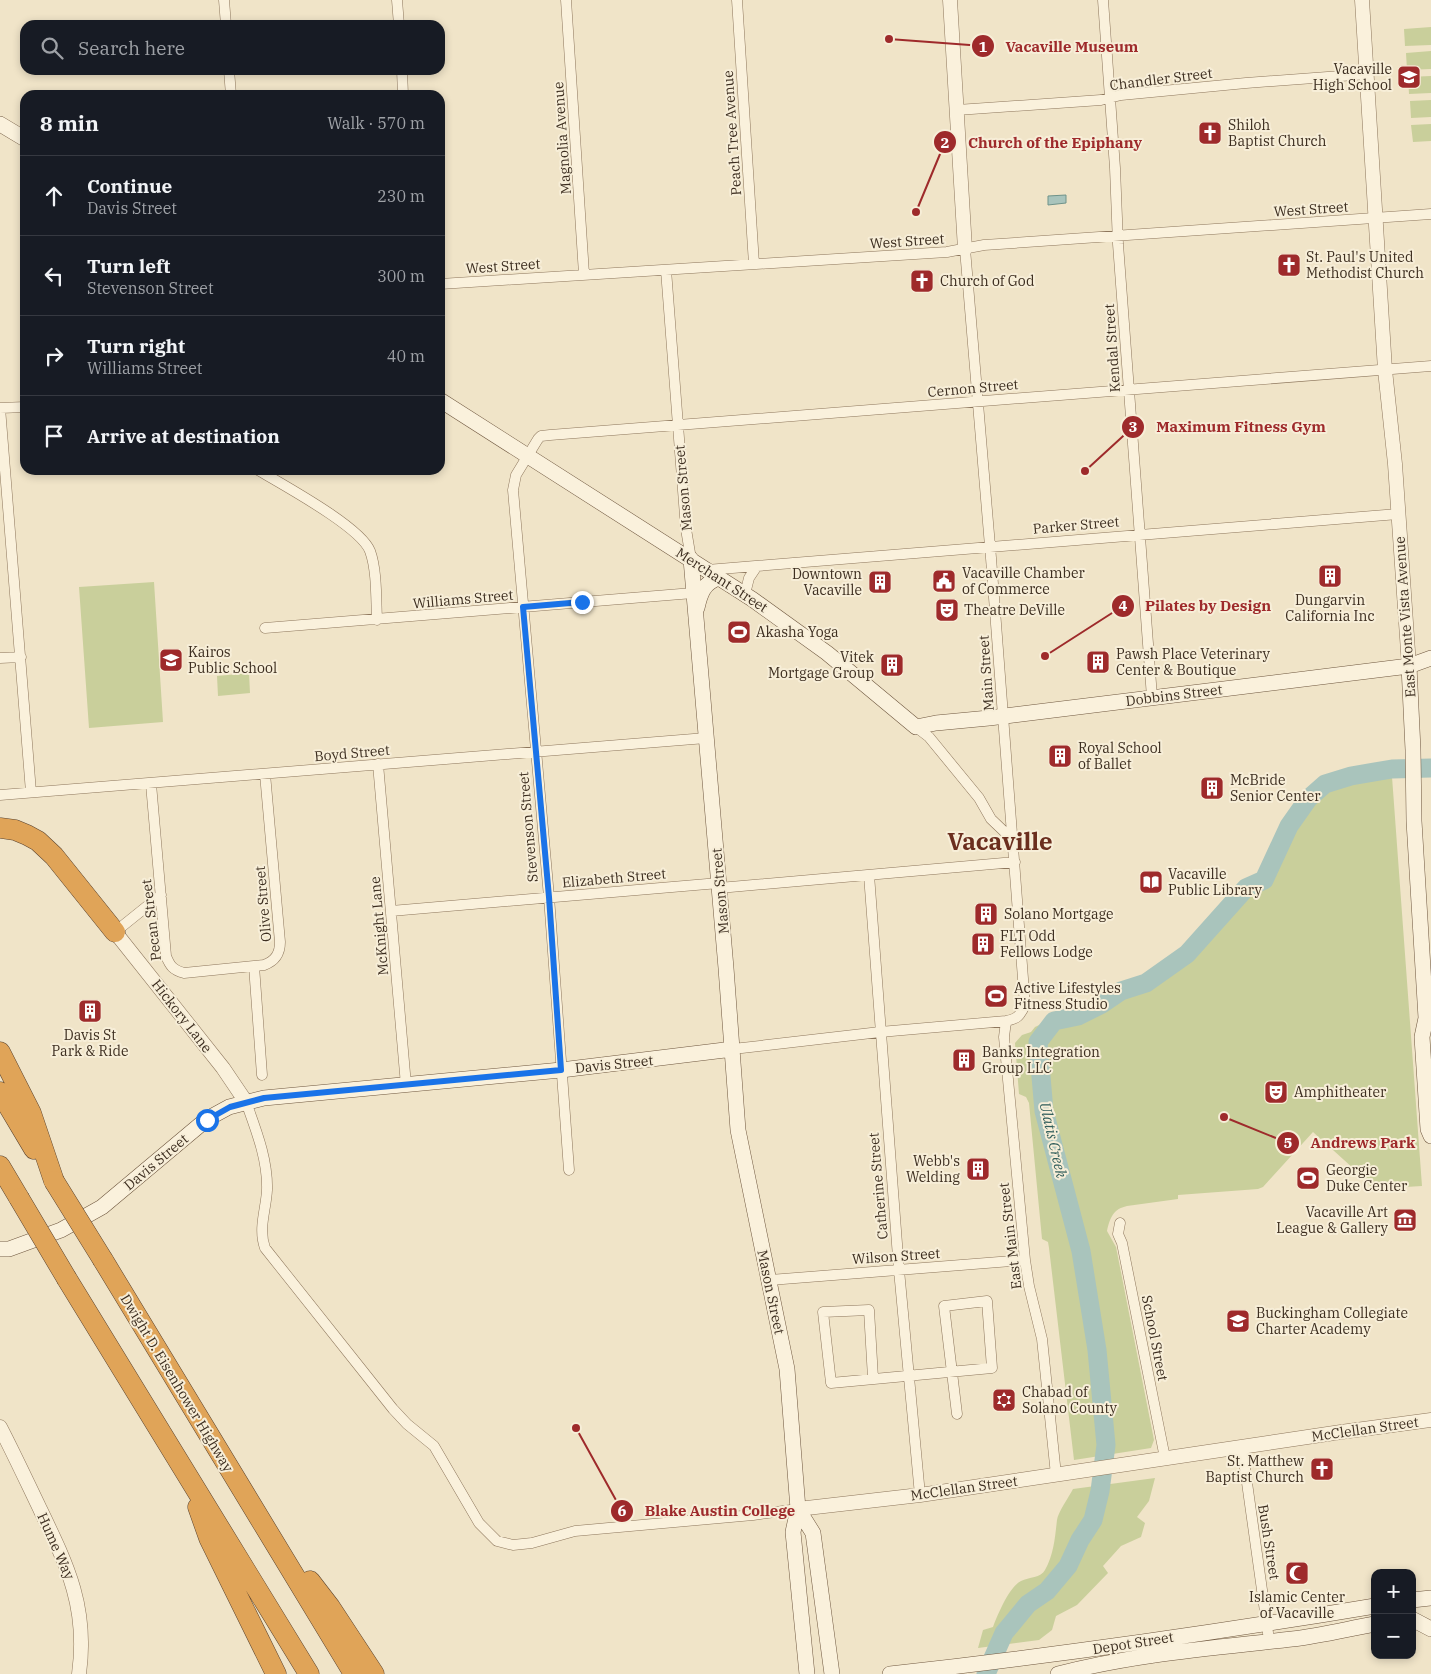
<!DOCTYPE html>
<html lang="en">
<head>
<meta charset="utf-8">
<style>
  body { margin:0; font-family:"IBM Plex Serif",serif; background:#20242c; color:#f1f3f6 }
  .controls { position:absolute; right:15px; bottom:15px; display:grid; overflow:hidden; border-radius:10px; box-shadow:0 2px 8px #0003 }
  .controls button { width:45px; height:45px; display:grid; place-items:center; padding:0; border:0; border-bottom:1px solid #363941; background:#171b24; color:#f1f3f6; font:25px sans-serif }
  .stop { position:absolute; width:15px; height:15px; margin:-11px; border:4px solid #1a73e8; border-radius:50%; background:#fff }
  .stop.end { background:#1a73e8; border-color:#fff; box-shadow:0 1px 5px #0008 }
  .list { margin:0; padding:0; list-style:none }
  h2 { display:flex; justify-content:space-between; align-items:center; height:65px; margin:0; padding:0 20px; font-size:21px }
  h2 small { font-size:16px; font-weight:400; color:#9ea1a6 }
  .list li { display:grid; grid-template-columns:32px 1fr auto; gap:15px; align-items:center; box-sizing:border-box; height:80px; padding:0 20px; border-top:1px solid #363941 }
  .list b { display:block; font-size:19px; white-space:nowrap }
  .list p { margin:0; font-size:16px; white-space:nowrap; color:#9ea1a6 }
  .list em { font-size:16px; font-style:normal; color:#9ea1a6 }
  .icon { flex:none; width:28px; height:28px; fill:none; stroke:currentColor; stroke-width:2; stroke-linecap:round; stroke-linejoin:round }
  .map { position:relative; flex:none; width:1431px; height:1674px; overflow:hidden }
  .search { position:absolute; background:#171b24; box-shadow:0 2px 8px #0003; left:20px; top:20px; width:425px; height:55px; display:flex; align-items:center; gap:12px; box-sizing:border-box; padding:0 18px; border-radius:15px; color:#9ea1a6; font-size:19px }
  .panel { position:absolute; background:#171b24; box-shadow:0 2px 8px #0003; left:20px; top:90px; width:425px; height:385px; border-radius:15px }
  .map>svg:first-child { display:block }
  .green { fill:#c9cf9b }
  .water { fill:#a9c4bc; stroke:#6f938a }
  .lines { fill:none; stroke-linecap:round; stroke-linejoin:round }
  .river { stroke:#a9c4bc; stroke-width:19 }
  .minor-casing { stroke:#8d765c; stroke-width:11 }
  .tertiary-casing { stroke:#8d765c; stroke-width:15 }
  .secondary-casing { stroke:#6f573f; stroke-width:16 }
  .motorway-casing { stroke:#5b4430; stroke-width:21 }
  .minor { stroke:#faf1dc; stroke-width:10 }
  .tertiary { stroke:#faf1dc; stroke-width:14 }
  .secondary { stroke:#faf1dc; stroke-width:15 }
  .motorway { stroke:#e0a458; stroke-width:20 }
  .motorway-bridge-casing { stroke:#5b4430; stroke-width:21; stroke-linecap:butt }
  .motorway-bridge { stroke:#e0a458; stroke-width:20 }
  .route { stroke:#1a73e8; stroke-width:6 }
  .labels { text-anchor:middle; stroke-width:4; stroke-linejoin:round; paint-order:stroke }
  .poi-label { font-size:14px; fill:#3d2e20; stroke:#f7eed8; text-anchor:start }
  .street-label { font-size:14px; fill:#3d2e20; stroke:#f7eed8 }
  .water-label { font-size:15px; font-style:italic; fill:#2f5d5a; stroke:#f7eed8 }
  .town-label { font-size:24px; font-weight:bold; fill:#6b2e1e; stroke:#f7eed8 }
  .leader { fill:none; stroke:#9e2a2b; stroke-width:2 }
  .callout-dot { fill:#9e2a2b; stroke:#f7eed8; stroke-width:2 }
  .mark-label { font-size:15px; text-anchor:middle; font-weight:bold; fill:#fff }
  .callout-label { font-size:15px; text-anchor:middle; font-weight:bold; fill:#9e2a2b; stroke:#f7eed8; stroke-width:4; stroke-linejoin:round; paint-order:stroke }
</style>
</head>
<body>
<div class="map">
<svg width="1431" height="1674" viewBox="0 0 1431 1674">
  <rect width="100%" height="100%" fill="#f0e4c8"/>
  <path class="green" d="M1431,27V45L1405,46L1404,29Z
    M1431,51V69L1407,70L1406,53Z
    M1431,76V93L1409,94L1408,77Z
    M1431,100V117L1411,118L1410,101Z
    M1431,124V141L1413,142L1411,125Z
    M154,582L163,722L89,728L79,587Z
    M249,673L250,693L218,696L217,676Z
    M1391,763L1422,1186L1373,1189L1354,1169L1313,1132L1263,1187L1258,1189L1178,1195V1199L1127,1206C1113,1209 1110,1218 1107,1231L1116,1247L1154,1440L1151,1448L1074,1460L1049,1248L1048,1242L1042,1239L1029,1103L1026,1097L1019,1094L1015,1043L1022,1035L1031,1032L1035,1027L1052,1019L1077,1013L1101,1001L1119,988L1144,980L1184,952L1244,884L1261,877C1275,847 1293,797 1323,780C1339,771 1373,767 1391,763Z
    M1155,1478L1149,1501L1137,1517L1145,1523L1141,1537L1121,1546L1103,1566L1108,1573L1077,1605L1056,1616L1052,1630L1039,1640L978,1648L983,1630L993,1627C998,1614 1009,1587 1021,1581C1029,1577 1041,1578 1045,1570C1054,1554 1055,1537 1057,1520C1058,1512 1069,1497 1073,1489Z"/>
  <path class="water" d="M1066,195V203L1048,205V196Z"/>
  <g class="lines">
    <path class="river" d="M986,1674L1004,1633L1028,1604L1047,1591L1068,1566L1080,1540L1093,1520L1100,1491L1106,1445L1097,1350L1081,1251L1044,1111L1038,1042L1054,1021L1078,1016L1102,1004L1121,991L1146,983L1187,954L1246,888L1264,880L1289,826L1308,799L1325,784L1351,776L1392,769L1431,768"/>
    <g class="minor-casing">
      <path id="minor" d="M224,0L226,25
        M397,0L399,25
        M566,0L584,274
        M737,0L754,264
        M1103,0L1115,168L1118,244L1152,697
        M229,70L231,95
        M402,70L403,95
        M957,110L1101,100L1121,95L1246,83L1368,74
        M666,270L686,529L691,559
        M440,284L947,252L984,245L1431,214
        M0,408L31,792
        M0,408L25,407
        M258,470C283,485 361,527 370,551C377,570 376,599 377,620
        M707,570L1398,514
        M745,594L749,578L757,566
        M265,628L693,593
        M0,658L21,657
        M916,727L929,737L979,798L991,819L1013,840
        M378,764L406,1085
        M151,784L166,956C170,966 173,970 184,973L264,965C275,961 280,954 280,942L265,774
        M0,795L706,738
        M869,875L899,1270L920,1495
        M719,888L1015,862
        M391,911L719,883
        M115,932L161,895
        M254,966L262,1075
        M1006,1021L1004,1037L1025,1260L1029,1286L1042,1339L1056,1475
        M733,1049L880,1032L1006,1021C1017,1019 1020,1016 1025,1005L991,558L965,249
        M246,1102C256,1130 268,1160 267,1190C266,1210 258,1228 265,1248L393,1409L407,1424L434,1446L479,1523L497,1541L513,1545L532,1543L575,1531L753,1515L798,1509
        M569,1170L549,897L513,490L516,475L538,439L541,436L550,435L1431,366
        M1120,1223L1118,1234L1122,1243L1165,1458
        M770,1280L1025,1260
        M873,1378L869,1310L823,1312L831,1383L992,1368L987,1301L944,1306L957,1414
        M1242,1447L1269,1640"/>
    </g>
    <g class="tertiary-casing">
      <path id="tertiary" d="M950,0L965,249
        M1362,0L1385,370L1395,464L1409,666
        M115,932L223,1068L246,1102
        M0,1427C14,1454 27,1482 40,1509C68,1567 88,1608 79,1674
        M798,1509L920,1495L1341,1432L1431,1420"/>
    </g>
    <g class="secondary-casing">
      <path id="secondary" d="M0,124L25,139
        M440,400L752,599L827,653L916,727L936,723L989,718L1409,666L1431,658
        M691,559L726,968L738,1130L787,1369L798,1509L793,1532L807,1674
        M697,608C700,594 704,582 719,578
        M1409,666L1413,750L1414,821L1426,1018L1422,1037L1428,1129L1431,1136
        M0,1249H9L61,1230L102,1207L207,1119L229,1107L264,1098L561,1070L733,1049
        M798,1509L813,1533L832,1674
        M1412,1600L1431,1598
        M1412,1619L1431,1629
        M890,1674C1052,1656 1214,1633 1375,1606
        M1058,1674C1134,1654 1214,1648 1292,1639C1320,1636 1347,1629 1375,1624"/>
    </g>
    <g class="motorway-casing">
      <path id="motorway" d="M0,828L15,830L27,835L38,841L54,856L115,932
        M0,1052L31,1113L54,1181
        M0,1092L34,1149
        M0,1166L19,1198
        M103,1260L354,1674
        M67,1279L309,1674
        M198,1507L209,1538L276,1674
        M310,1581L330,1607L374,1674"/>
    </g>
    <use href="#minor" class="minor"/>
    <use href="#tertiary" class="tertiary"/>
    <use href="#secondary" class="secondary"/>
    <use href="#motorway" class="motorway"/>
    <g class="motorway-bridge-casing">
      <path id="motorway-bridge" d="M54,1181L103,1260
        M19,1198L67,1279"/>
    </g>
    <use href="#motorway-bridge" class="motorway-bridge"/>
  </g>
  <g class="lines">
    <path class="route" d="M207,1120L230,1107L264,1098L561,1070L549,897L523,607L582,602"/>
  </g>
  <defs>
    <g id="school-square" transform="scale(1.25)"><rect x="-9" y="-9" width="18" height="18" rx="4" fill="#9e2a2b" stroke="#f7eed8"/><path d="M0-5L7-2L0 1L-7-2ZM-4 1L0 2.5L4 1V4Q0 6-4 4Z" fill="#fff"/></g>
    <g id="church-square" transform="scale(1.25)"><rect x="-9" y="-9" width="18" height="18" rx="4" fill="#9e2a2b" stroke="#f7eed8"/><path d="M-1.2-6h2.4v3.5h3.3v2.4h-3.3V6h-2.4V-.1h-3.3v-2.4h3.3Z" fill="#fff"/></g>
    <g id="building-square" transform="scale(1.25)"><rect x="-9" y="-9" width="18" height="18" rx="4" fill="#9e2a2b" stroke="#f7eed8"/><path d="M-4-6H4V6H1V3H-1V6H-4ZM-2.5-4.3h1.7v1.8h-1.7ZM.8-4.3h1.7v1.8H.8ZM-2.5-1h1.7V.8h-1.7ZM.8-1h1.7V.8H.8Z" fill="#fff"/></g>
    <g id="civic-square" transform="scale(1.25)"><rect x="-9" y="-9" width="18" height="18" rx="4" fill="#9e2a2b" stroke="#f7eed8"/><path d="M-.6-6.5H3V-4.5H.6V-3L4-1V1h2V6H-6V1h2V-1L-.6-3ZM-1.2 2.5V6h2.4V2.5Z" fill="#fff"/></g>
    <g id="theatre-square" transform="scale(1.25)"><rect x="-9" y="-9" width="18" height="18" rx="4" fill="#9e2a2b" stroke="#f7eed8"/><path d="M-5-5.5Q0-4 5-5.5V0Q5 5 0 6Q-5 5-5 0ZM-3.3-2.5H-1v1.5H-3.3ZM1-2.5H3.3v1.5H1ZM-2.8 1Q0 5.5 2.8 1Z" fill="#fff"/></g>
    <g id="stadium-square" transform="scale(1.25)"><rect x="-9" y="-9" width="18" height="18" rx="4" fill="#9e2a2b" stroke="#f7eed8"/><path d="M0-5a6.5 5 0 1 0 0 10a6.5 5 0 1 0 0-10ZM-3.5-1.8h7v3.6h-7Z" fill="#fff"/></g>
    <g id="library-square" transform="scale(1.25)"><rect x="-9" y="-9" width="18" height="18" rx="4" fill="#9e2a2b" stroke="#f7eed8"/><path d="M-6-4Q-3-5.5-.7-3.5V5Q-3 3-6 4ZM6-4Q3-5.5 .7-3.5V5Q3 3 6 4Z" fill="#fff"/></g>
    <g id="museum-square" transform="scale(1.25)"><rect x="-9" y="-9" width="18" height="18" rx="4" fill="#9e2a2b" stroke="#f7eed8"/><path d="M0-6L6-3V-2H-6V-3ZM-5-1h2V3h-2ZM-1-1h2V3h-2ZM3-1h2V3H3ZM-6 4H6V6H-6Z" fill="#fff"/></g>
    <g id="synagogue-square" transform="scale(1.25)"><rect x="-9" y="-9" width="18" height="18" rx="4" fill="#9e2a2b" stroke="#f7eed8"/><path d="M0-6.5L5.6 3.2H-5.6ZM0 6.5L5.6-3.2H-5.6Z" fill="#fff"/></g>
    <g id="mosque-square" transform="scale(1.25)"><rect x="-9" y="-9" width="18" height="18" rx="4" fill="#9e2a2b" stroke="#f7eed8"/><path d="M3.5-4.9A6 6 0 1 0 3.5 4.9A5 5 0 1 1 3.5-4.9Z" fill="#fff"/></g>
  </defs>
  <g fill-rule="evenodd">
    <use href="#school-square" x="1409" y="77"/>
    <use href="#church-square" x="1210" y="133"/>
    <use href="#church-square" x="1289" y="265"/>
    <use href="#church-square" x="922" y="281"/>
    <use href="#building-square" x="1330" y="576"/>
    <use href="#civic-square" x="944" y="581"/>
    <use href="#building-square" x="880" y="582"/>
    <use href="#theatre-square" x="947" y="610"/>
    <use href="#stadium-square" x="739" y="632"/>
    <use href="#school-square" x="171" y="660"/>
    <use href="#building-square" x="1098" y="662"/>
    <use href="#building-square" x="892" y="665"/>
    <use href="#building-square" x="1060" y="756"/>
    <use href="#building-square" x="1212" y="788"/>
    <use href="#library-square" x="1151" y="882"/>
    <use href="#building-square" x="986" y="914"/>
    <use href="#building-square" x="983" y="944"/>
    <use href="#stadium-square" x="996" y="996"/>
    <use href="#building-square" x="90" y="1011"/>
    <use href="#building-square" x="964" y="1060"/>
    <use href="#theatre-square" x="1276" y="1092"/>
    <use href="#building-square" x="978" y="1169"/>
    <use href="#stadium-square" x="1308" y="1178"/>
    <use href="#museum-square" x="1405" y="1220"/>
    <use href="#school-square" x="1238" y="1321"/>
    <use href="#synagogue-square" x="1004" y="1400"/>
    <use href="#church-square" x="1322" y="1469"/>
    <use href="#mosque-square" x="1297" y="1573"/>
  </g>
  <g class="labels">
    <g class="poi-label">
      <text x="1392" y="74" text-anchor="end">Vacaville<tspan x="1392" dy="16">High School</tspan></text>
      <text x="1228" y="130">Shiloh<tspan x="1228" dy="16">Baptist Church</tspan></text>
      <text x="1306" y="262">St. Paul's United<tspan x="1306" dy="16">Methodist Church</tspan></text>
      <text x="940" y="286">Church of God</text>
      <text x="962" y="578">Vacaville Chamber<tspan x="962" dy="16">of Commerce</tspan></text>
      <text x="862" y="579" text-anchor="end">Downtown<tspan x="862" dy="16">Vacaville</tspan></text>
      <text x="1330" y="605" text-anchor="middle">Dungarvin<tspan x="1330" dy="16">California Inc</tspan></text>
      <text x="964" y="615">Theatre DeVille</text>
      <text x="756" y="637">Akasha Yoga</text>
      <text x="188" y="657">Kairos<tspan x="188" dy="16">Public School</tspan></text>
      <text x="1116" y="659">Pawsh Place Veterinary<tspan x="1116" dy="16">Center &amp; Boutique</tspan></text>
      <text x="874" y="662" text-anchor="end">Vitek<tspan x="874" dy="16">Mortgage Group</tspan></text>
      <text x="1078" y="753">Royal School<tspan x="1078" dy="16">of Ballet</tspan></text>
      <text x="1230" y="785">McBride<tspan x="1230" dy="16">Senior Center</tspan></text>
      <text x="1168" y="879">Vacaville<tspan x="1168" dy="16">Public Library</tspan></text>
      <text x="1004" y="919">Solano Mortgage</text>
      <text x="1000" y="941">FLT Odd<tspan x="1000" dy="16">Fellows Lodge</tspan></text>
      <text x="1014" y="993">Active Lifestyles<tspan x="1014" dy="16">Fitness Studio</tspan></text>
      <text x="90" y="1040" text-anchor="middle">Davis St<tspan x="90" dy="16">Park &amp; Ride</tspan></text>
      <text x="982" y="1057">Banks Integration<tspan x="982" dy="16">Group LLC</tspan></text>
      <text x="1294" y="1097">Amphitheater</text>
      <text x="960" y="1166" text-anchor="end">Webb's<tspan x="960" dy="16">Welding</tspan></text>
      <text x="1326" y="1175">Georgie<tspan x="1326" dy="16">Duke Center</tspan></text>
      <text x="1388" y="1217" text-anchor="end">Vacaville Art<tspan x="1388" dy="16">League &amp; Gallery</tspan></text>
      <text x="1256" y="1318">Buckingham Collegiate<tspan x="1256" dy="16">Charter Academy</tspan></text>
      <text x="1022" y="1397">Chabad of<tspan x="1022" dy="16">Solano County</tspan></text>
      <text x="1304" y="1466" text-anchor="end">St. Matthew<tspan x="1304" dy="16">Baptist Church</tspan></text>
      <text x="1297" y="1602" text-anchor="middle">Islamic Center<tspan x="1297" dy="16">of Vacaville</tspan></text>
    </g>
    <g class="street-label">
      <text transform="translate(1161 79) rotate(-7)" y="5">Chandler Street</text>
      <text transform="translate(732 133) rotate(-94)" y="5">Peach Tree Avenue</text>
      <text transform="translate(562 138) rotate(-94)" y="5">Magnolia Avenue</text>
      <text transform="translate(1311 209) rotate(-4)" y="5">West Street</text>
      <text transform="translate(907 241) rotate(-4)" y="5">West Street</text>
      <text transform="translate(503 266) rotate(-4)" y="5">West Street</text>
      <text transform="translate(1112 348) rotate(-94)" y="5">Kendal Street</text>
      <text transform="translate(973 388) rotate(-5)" y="5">Cernon Street</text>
      <text transform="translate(683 488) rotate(-95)" y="5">Mason Street</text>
      <text transform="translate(1076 525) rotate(-5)" y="5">Parker Street</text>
      <text transform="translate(722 580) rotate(33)" y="5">Merchant Street</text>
      <text transform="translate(463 599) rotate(-5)" y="5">Williams Street</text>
      <text transform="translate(1405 617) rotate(-94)" y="5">East Monte Vista Avenue</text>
      <text transform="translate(986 673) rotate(-94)" y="5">Main Street</text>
      <text transform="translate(1174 695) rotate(-7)" y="5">Dobbins Street</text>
      <text transform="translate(352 753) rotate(-5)" y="5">Boyd Street</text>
      <text transform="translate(528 827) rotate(-95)" y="5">Stevenson Street</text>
      <text transform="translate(614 878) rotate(-5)" y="5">Elizabeth Street</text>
      <text transform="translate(720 891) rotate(-95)" y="5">Mason Street</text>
      <text transform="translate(263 904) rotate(-95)" y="5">Olive Street</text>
      <text transform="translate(151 920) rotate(-97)" y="5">Pecan Street</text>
      <text transform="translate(379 926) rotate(-95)" y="5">McKnight Lane</text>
      <text transform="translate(182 1016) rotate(52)" y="5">Hickory Lane</text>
      <text transform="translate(614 1064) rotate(-6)" y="5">Davis Street</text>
      <text transform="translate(156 1162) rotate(-40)" y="5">Davis Street</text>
      <text transform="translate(878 1186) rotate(-95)" y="5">Catherine Street</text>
      <text transform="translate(1010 1236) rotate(-97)" y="5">East Main Street</text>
      <text transform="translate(896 1256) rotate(-4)" y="5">Wilson Street</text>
      <text transform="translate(771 1292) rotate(78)" y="5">Mason Street</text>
      <text transform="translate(1155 1338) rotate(79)" y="5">School Street</text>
      <text transform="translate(177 1383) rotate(59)" y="5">Dwight D. Eisenhower Highway</text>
      <text transform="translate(1365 1429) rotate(-8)" y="5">McClellan Street</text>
      <text transform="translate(964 1488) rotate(-8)" y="5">McClellan Street</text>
      <text transform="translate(1269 1542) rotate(81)" y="5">Bush Street</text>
      <text transform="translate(56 1546) rotate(66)" y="5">Hume Way</text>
      <text transform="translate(1133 1643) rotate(-9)" y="5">Depot Street</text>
    </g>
    <g class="water-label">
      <text transform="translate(1053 1140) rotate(77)" y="5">Ulatis Creek</text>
    </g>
    <g class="town-label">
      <text x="1000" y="850">Vacaville</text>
    </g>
  </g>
  <path class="leader" d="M889 39L983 46M916 212L945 142M1085 471L1133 427M1045 656L1123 606M1224 1117L1288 1143M576 1428L622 1511"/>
  <g class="callout-dot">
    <circle cx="889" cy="39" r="5"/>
    <circle cx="916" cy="212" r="5"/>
    <circle cx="1085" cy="471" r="5"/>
    <circle cx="1045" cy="656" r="5"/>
    <circle cx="1224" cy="1117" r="5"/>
    <circle cx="576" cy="1428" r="5"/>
    <circle cx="983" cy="46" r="12"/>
    <circle cx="945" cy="142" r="12"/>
    <circle cx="1133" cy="427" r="12"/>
    <circle cx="1123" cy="606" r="12"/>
    <circle cx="1288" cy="1143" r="12"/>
    <circle cx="622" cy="1511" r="12"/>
  </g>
  <g class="mark-label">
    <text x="983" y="52">1</text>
    <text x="945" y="148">2</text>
    <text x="1133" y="432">3</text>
    <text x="1123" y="611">4</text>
    <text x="1288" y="1148">5</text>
    <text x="622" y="1516">6</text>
  </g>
  <g class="callout-label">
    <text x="1072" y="52">Vacaville Museum</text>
    <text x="1055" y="148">Church of the Epiphany</text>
    <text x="1241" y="432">Maximum Fitness Gym</text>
    <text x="1208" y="611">Pilates by Design</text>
    <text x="1363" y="1148">Andrews Park</text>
    <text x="720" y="1516">Blake Austin College</text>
  </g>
</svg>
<div class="controls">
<button>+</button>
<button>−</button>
</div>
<div class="stop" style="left:207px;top:1120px"></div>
<div class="stop end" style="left:582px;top:602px"></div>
<div class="search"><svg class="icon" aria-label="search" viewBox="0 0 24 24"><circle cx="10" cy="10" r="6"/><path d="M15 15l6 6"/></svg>Search here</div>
<section class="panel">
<h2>8 min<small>Walk · 570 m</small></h2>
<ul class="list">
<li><svg class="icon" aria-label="ahead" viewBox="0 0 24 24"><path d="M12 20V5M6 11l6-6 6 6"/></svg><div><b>Continue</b><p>Davis Street</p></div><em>230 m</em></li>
<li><svg class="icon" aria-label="left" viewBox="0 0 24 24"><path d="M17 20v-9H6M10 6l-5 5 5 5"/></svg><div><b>Turn left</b><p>Stevenson Street</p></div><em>300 m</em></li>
<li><svg class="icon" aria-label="right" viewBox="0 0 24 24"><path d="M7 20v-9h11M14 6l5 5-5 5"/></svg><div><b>Turn right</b><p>Williams Street</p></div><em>40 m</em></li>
<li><svg class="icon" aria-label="arrive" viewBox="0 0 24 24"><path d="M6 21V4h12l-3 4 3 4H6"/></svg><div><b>Arrive at destination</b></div></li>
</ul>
</section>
</div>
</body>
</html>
